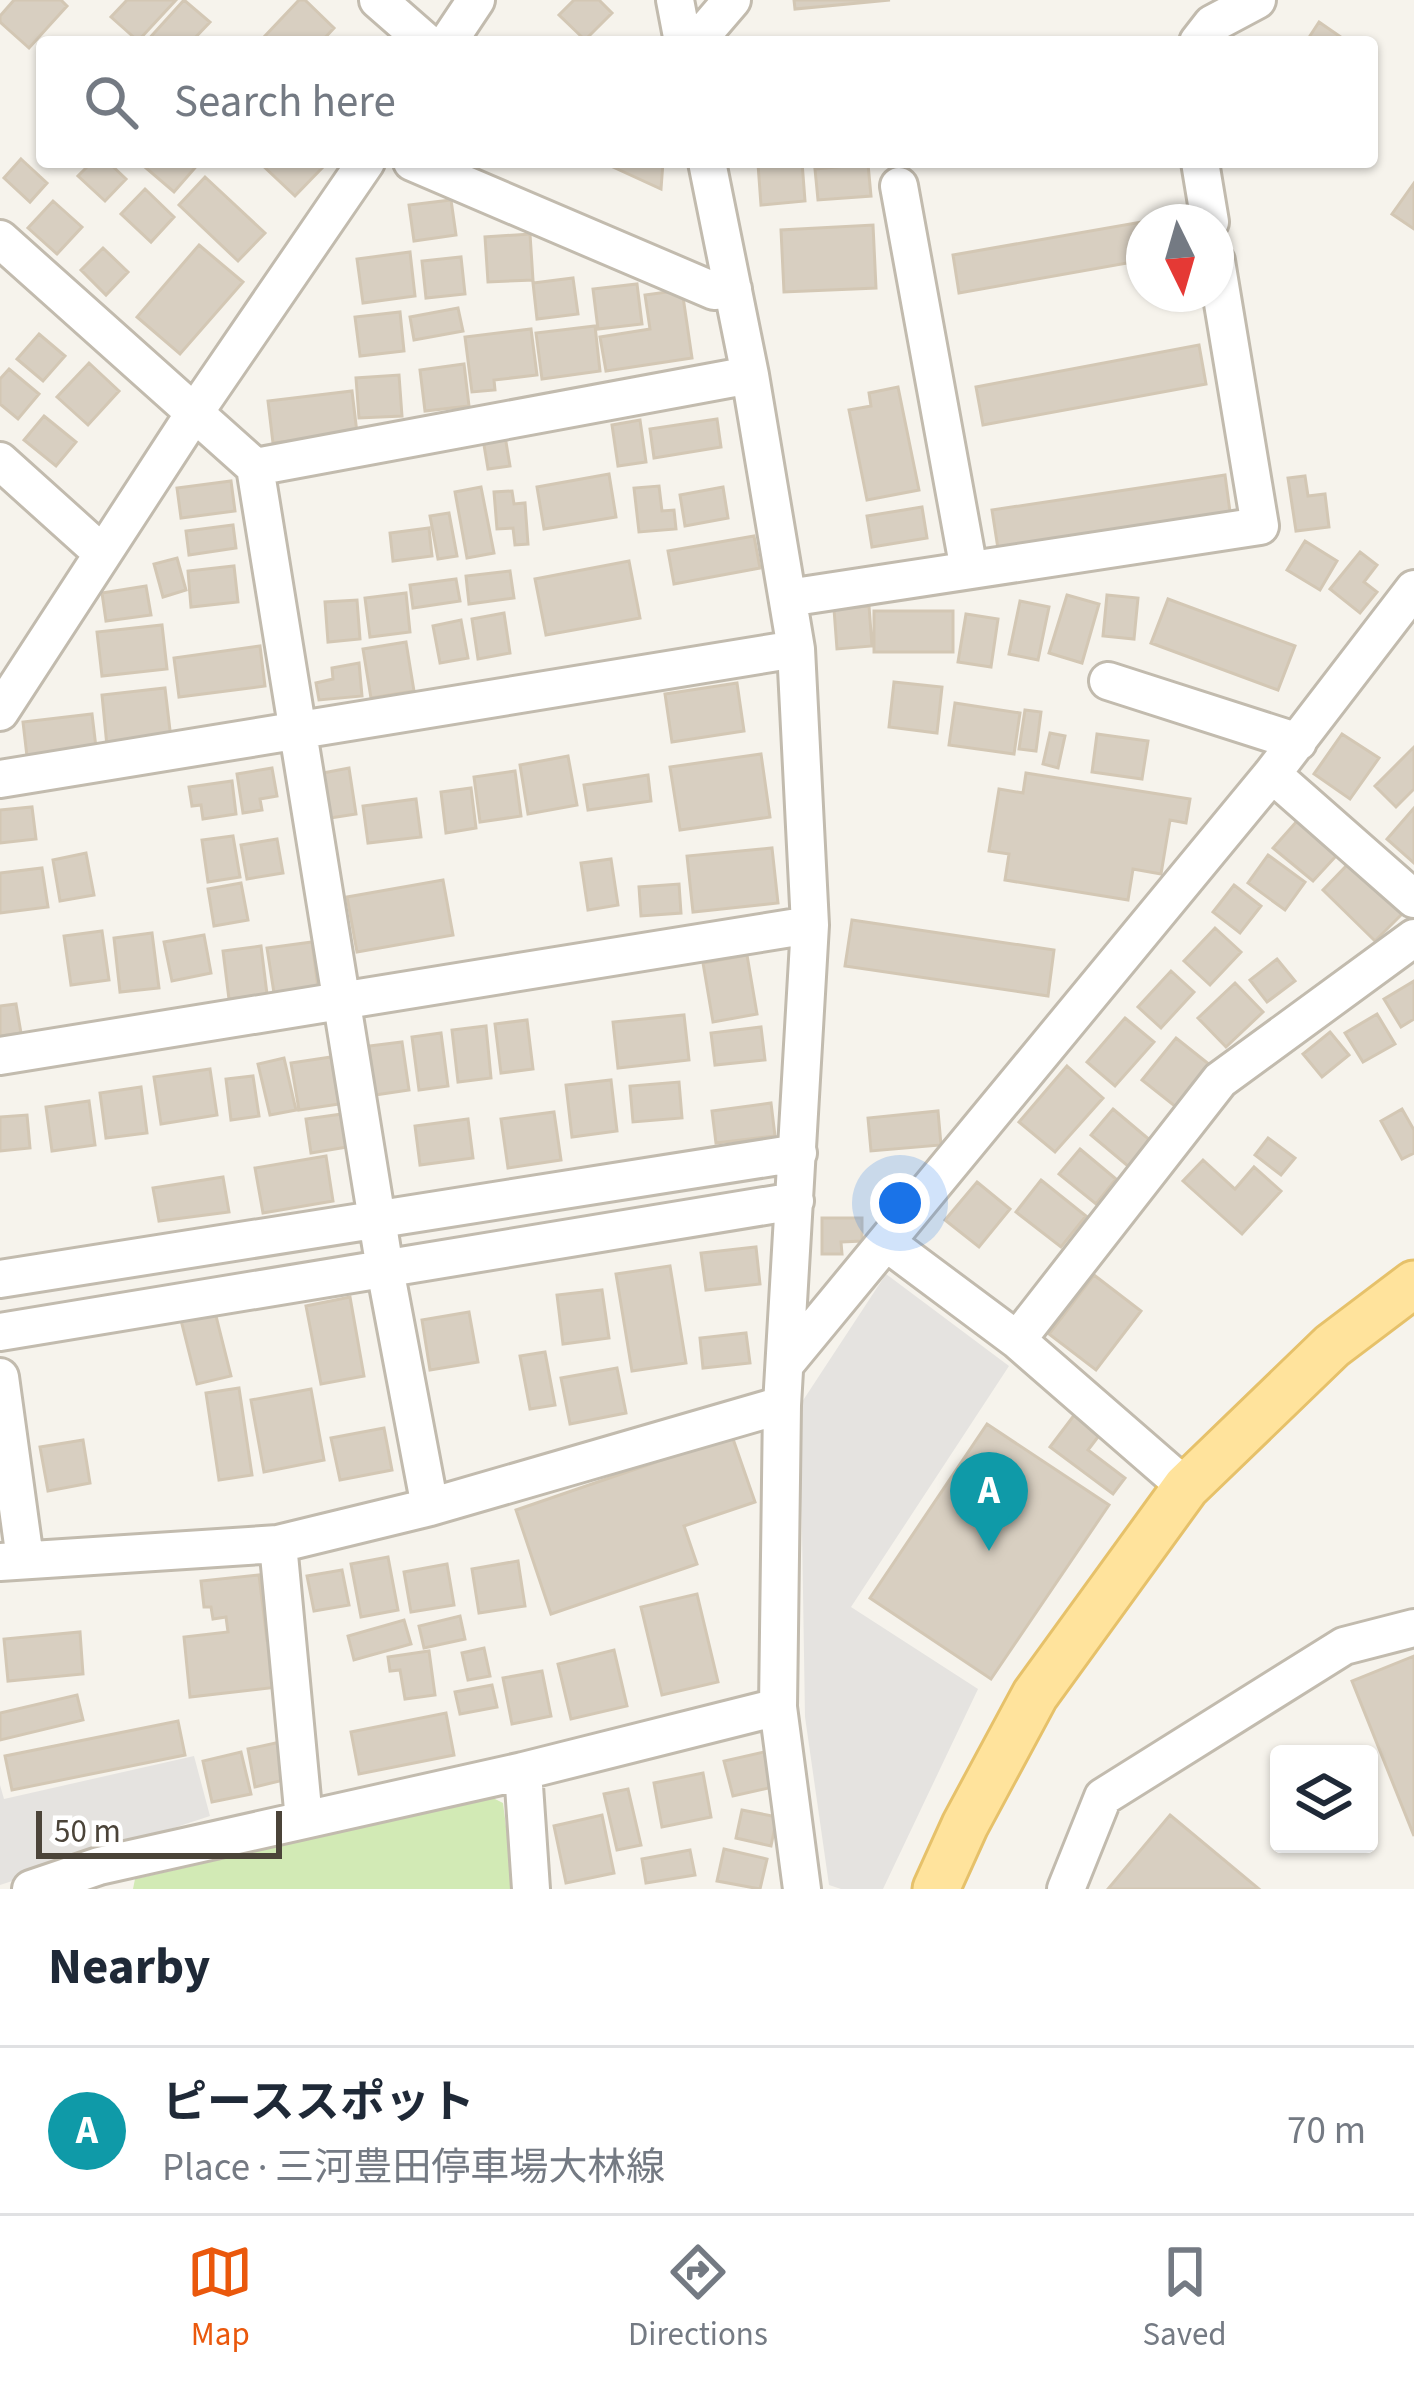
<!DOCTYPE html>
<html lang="en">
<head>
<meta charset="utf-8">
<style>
  body { margin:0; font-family:"Source Sans 3","Noto Sans JP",sans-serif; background:#f2f2f3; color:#1f2937 }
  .controls { position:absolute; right:36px; bottom:36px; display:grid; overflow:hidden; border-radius:12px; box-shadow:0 3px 9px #0004 }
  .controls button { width:108px; height:108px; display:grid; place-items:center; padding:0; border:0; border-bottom:3px solid #e0e1e3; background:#fff; color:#1f2937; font:60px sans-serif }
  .compass { position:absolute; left:1126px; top:204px; width:108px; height:108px; border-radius:50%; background:#fff; box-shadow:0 3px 9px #0004; rotate:175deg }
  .scale { position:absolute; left:36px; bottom:30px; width:246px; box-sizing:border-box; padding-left:12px; border:6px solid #4b4439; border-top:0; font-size:33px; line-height:42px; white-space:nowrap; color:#4b4439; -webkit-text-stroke:9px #fff; paint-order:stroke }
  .you { position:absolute; left:900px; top:1203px; width:42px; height:42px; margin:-30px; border:9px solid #fff; border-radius:50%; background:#1a73e8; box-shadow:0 0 0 18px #1a73e833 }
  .badge { display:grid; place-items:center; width:78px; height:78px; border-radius:50%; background:#ea580c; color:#fff; font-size:39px; font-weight:700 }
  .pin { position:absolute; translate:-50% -99px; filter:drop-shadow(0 3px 6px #0008) }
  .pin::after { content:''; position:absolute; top:63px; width:42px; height:36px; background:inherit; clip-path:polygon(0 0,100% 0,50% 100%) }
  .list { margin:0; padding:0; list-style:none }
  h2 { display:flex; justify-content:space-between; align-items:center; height:156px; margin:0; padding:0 48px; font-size:51px }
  h2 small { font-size:39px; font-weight:400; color:#747a83 }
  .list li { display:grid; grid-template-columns:78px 1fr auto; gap:36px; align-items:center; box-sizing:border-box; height:168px; padding:0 48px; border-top:3px solid #e0e1e3 }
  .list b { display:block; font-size:45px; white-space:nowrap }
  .list p { margin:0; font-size:39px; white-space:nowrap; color:#747a83 }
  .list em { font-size:39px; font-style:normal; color:#747a83 }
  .icon { flex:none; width:66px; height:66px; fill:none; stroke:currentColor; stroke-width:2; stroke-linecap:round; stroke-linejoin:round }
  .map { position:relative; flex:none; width:1414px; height:1889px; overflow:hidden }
  .search { position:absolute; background:#fff; box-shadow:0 3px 9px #0004; left:36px; right:36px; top:36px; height:132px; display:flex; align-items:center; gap:30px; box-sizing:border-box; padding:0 42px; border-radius:12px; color:#747a83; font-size:45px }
  .sheet { height:324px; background:#fff }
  nav { display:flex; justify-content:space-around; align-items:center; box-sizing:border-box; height:168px; border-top:3px solid #e0e1e3; background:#fff; font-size:33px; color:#747a83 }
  nav a { display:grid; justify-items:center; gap:6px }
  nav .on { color:#ea580c }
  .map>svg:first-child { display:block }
  .green { fill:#d2eab5 }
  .parking { fill:#e5e3e0 }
  .building { fill:#d8cfc1; stroke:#d3c7b4; stroke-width:3 }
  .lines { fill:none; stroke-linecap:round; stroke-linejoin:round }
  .minor-casing { stroke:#c2bbae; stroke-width:42 }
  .major-casing { stroke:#e6c16a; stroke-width:51 }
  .minor { stroke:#fff; stroke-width:36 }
  .major { stroke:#ffe39c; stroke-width:45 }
</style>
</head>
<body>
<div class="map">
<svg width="1414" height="1889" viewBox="0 0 1414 1889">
  <rect width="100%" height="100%" fill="#f6f3ec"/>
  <path class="green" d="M493,1798L503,1803L514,1889H133L135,1879Z"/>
  <path class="parking" d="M886,1274L1009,1366L851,1607L978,1689L883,1889H841L829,1885L805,1717L800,1405Z
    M194,1756L210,1816L0,1885V1785L4,1799Z"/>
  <path class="building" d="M14,0H61L67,6L29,48L0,22V16Z
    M127,0H176L138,41L111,17Z
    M184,0L210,22L191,42H146Z
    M299,0H305L334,28L321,42H269L264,37Z
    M574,0H599L612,13L585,40L559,15Z
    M794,0H890L795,9Z
    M1319,22L1348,42H1306Z
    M21,159L47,183L30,202L4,178Z
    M92,162H108L126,179L105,201L78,176Z
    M139,162H200L174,192Z
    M259,162H316L322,168L295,196Z
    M602,162H663L661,189Z
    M802,162L805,201L761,205L758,164Z
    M868,164L871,196L818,200L815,169Z
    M205,177L265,233L238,261L179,205Z
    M1414,183V229L1392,214Z
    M145,189L174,217L151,242L121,214Z
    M451,200L456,235L414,241L409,205Z
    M53,201L82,227L57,254L28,228Z
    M1176,216L1177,222H1144V260L959,293L953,255Z
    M873,225L876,288L784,292L781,230Z
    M530,234L533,280L488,282L485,237Z
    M199,245L243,282L180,354L137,317Z
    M103,248L128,272L106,295L81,270Z
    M410,252L415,296L363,303L357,259Z
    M461,257L465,294L426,298L422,261Z
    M573,278L578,314L537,319L533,283Z
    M637,284L642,324L598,329L593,289Z
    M682,290L692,358L606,371L600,337L650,329L645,295Z
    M458,308L463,331L414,340L410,317Z
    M400,312L404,351L360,356L355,317Z
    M595,326L600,371L542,379L536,333Z
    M531,329L537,375L494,380L495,390L472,392L465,337Z
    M39,334L65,356L43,381L17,359Z
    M1199,345L1206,384L983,425L976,387Z
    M89,363L119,391L88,425L57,397Z
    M464,364L469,406L425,411L420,370Z
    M9,369L39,394L18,419L0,404V379Z
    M399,375L402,416L359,418L356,378Z
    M898,387L919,490L867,500L849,410L871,406L869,393Z
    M352,391L357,433L273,443L268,401Z
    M44,416L76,442L56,466L24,440Z
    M717,419L721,447L654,458L650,429Z
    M640,420L646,462L618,466L612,425Z
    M505,436L510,466L488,469L483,439Z
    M609,474L616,517L544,529L537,487Z
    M1225,475L1231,519L999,555L992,510Z
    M1305,476L1308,496L1325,494L1329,527L1296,531L1288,478Z
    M231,481L235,511L181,518L177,488Z
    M659,486L662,511L674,510L676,529L639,532L634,488Z
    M481,487L494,553L467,558L455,492Z
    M723,487L728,518L685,526L680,495Z
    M512,491L514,504L525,503L528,544L515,545L513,528L497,529L494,492Z
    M922,507L927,538L872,547L867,516Z
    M449,513L457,556L438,559L430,516Z
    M233,525L236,548L189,555L186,531Z
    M429,528L432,556L393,561L390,533Z
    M754,536L760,568L674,584L668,551Z
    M1305,541L1337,561L1320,590L1287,570Z
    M1360,552L1377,565L1364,582L1377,592L1360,613L1330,589Z
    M177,558L186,590L163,597L154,564Z
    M629,561L640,618L546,635L535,579Z
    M234,566L238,602L191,607L188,571Z
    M510,571L514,598L469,604L466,576Z
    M456,579L460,601L413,608L410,585Z
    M146,586L151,615L106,621L102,593Z
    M406,593L410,632L370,637L365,598Z
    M1067,595L1099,604L1082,663L1049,653Z
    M1107,595L1138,598L1134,639L1103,636Z
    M1168,599L1295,646L1278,690L1151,643Z
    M357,600L360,639L328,642L325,602Z
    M1020,601L1049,607L1038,660L1009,654Z
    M869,606L872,646L837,649L834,609Z
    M874,611H953V652H874Z
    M504,613L510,653L478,659L472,619Z
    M966,614L998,619L991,667L958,662Z
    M461,620L468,658L440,663L433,626Z
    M162,625L167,669L102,676L97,632Z
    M406,642L414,691L371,698L363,649Z
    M260,646L265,686L179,697L174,658Z
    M359,663L362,696L319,700L316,683L333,679L332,668Z
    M894,682L942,687L937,733L889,727Z
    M737,683L744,731L672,742L665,694Z
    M165,688L171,739L107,746L102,695Z
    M955,703L1020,713L1014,754L949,745Z
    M1025,710L1041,712L1036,751L1019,749Z
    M92,714L97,756L28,765L23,722Z
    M1050,733L1065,736L1058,768L1043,764Z
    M1097,734L1148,741L1142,779L1092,772Z
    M1342,734L1379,758L1350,799L1314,774Z
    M1414,747V789L1396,807L1375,786Z
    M761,754L770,817L680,830L670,767Z
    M568,756L577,805L528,814L520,765Z
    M272,768L277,796L260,799L262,810L243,813L237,774Z
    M349,768L356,814L330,818L323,773Z
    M515,771L521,816L480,822L474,777Z
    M1026,773L1190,799L1186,823L1170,820L1161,874L1133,869L1128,900L1005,880L1009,854L989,851L999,789L1023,793Z
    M648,775L651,801L588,810L584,785Z
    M232,781L236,814L203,819L201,805L192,806L189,787Z
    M471,788L476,828L446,833L441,792Z
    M416,799L421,837L368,843L363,806Z
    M32,807L36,839L0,843V810Z
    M1414,808V863L1387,839Z
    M1297,821L1337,855L1313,881L1273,848Z
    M233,836L240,877L208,882L202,840Z
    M277,839L283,873L247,879L241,845Z
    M772,848L778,903L693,912L687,856Z
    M86,853L94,895L60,901L53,860Z
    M1268,855L1305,882L1285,910L1248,883Z
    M611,859L618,905L588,910L581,863Z
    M1352,860L1404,912L1375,941L1323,890Z
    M42,868L48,907L0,913V873Z
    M443,880L453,935L357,952L347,897Z
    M241,883L248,920L214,926L208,889Z
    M679,884L681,913L641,916L639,887Z
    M1234,885L1261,906L1240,933L1213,912Z
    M852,920L1054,950L1048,996L845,966Z
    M1215,928L1241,952L1210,985L1184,961Z
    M102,931L109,980L71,985L64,936Z
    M152,933L159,988L120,992L114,938Z
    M204,935L211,973L172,981L164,942Z
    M312,942L318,987L274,993L267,948Z
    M261,946L267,994L229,999L223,951Z
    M747,955L757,1014L713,1022L703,963Z
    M1277,959L1295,981L1267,1002L1250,980Z
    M1171,971L1194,992L1161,1028L1138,1007Z
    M1414,981V1019L1401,1027L1384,999Z
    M1235,983L1263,1012L1226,1047L1198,1018Z
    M16,1004L21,1033L0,1036V1006Z
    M1377,1014L1395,1044L1363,1062L1345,1033Z
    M684,1015L689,1060L618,1068L613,1022Z
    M1125,1018L1154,1042L1115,1086L1087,1062Z
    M527,1020L533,1069L501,1073L495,1024Z
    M486,1026L491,1078L458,1082L452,1030Z
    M761,1027L765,1060L715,1065L711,1033Z
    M1330,1032L1349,1055L1322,1077L1303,1054Z
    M441,1033L448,1086L419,1090L412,1037Z
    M1176,1038L1210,1065L1176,1107L1142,1080Z
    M402,1042L409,1090L375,1095L369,1046Z
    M331,1057L339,1104L299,1110L291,1063Z
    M284,1058L296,1110L270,1115L258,1064Z
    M1067,1066L1103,1098L1055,1152L1019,1122Z
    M210,1069L217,1115L161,1124L154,1077Z
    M253,1076L259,1116L231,1120L226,1079Z
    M611,1080L617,1131L572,1137L566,1085Z
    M679,1082L682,1118L633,1122L630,1086Z
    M141,1087L147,1133L106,1138L100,1093Z
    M89,1101L95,1145L52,1151L46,1107Z
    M771,1103L775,1136L716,1143L712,1111Z
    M1113,1109L1151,1141L1129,1167L1091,1135Z
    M1402,1109L1414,1130V1153L1402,1159L1381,1121Z
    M938,1111L941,1145L871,1151L868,1118Z
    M554,1112L561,1160L508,1168L501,1119Z
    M342,1114L347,1147L311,1153L306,1119Z
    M27,1115L30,1148L0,1151V1117Z
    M468,1119L473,1158L420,1165L415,1126Z
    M1268,1138L1295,1158L1281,1175L1255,1155Z
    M1080,1149L1116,1179L1096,1204L1059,1174Z
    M326,1156L333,1201L263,1213L255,1168Z
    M1203,1160L1235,1189L1254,1167L1281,1191L1242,1234L1183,1181Z
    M223,1177L229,1212L159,1221L153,1188Z
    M1041,1180L1086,1216L1061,1247L1016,1212Z
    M977,1182L1010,1209L979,1247L945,1220Z
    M822,1218H862V1241L841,1242L842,1254H822Z
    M756,1247L760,1284L706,1290L701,1253Z
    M670,1266L686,1363L632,1371L616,1274Z
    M1094,1275L1141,1311L1096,1370L1049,1334Z
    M602,1290L609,1338L563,1344L557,1295Z
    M350,1297L364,1376L321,1384L306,1306Z
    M214,1308L231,1376L197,1384L180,1316Z
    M469,1312L478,1362L430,1370L422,1320Z
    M746,1333L750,1363L703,1368L700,1338Z
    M545,1352L555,1405L530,1409L520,1356Z
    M617,1368L626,1413L570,1424L561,1378Z
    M239,1388L252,1475L219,1480L206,1393Z
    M311,1389L324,1460L264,1472L251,1400Z
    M1078,1410L1104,1429L1088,1450L1125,1478L1113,1494L1050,1447Z
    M987,1424L1109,1505L991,1679L870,1598Z
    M384,1428L392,1470L340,1480L331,1438Z
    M732,1436L755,1502L684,1526L697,1564L551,1614L516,1510Z
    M83,1440L90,1483L48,1491L40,1447Z
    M388,1557L398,1610L361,1617L351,1564Z
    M518,1561L525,1606L479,1613L472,1569Z
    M447,1564L454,1605L411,1612L404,1572Z
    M342,1570L349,1605L314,1611L307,1576Z
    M259,1575L267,1640L273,1639L278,1687L190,1697L184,1637L228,1632L226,1617L213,1619L211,1607H204L201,1581Z
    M697,1594L718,1682L662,1695L641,1607Z
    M460,1616L465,1639L424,1648L419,1626Z
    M404,1620L411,1644L354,1660L348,1636Z
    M80,1632L83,1674L8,1681L4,1639Z
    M484,1648L490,1676L468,1680L462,1653Z
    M614,1650L627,1706L571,1719L558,1664Z
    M429,1651L435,1695L405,1699L400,1670L390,1671L388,1657Z
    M1414,1656V1836L1352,1681Z
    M542,1671L551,1716L512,1724L503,1678Z
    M492,1685L497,1707L460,1714L455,1692Z
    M77,1695L83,1720L0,1740V1713Z
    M446,1713L454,1755L359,1774L351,1732Z
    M178,1721L185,1755L12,1790L5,1756Z
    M280,1742L288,1779L255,1787L248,1749Z
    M241,1752L251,1794L212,1802L203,1761Z
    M764,1752L773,1787L733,1796L724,1761Z
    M703,1773L711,1817L662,1827L654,1783Z
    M628,1789L641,1845L617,1850L604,1794Z
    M742,1810L777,1817L771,1846L736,1838Z
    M602,1815L614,1873L566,1883L554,1826Z
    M1170,1815L1259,1889H1108Z
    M724,1849L767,1859L760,1889L717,1881Z
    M690,1850L695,1875L646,1883L642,1859Z"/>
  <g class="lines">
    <g class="minor-casing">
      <path id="minor" d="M378,0L426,42
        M675,0L683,42
        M448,42L476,0
        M696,42L732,0
        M1198,42L1212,24L1257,0
        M412,162L714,291L733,289
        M707,162L750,375L796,649L810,925L782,1405L778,1707L802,1889
        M1200,162L1210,222
        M899,186L969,570
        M0,239L255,467
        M0,461L102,553
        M788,598L1260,526L1216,261
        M1108,681L1298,742
        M0,712L195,412L366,162
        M1272,774L1414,899
        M0,779L796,649
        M0,1056L810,925
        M887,1243L1017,1340L1186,1487
        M0,1279L798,1153
        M0,1332L795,1201
        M1017,1340L1220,1080L1414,938
        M786,1363L1272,774L1414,589
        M0,1377L25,1559
        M430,1507L385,1269L255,467L750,375
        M278,1544L304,1820
        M0,1562L278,1544L430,1507L782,1405
        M523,1771L531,1889
        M31,1889L99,1866L523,1771L778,1707
        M1066,1889L1103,1797L1344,1646L1414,1628"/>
    </g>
    <g class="major-casing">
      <path id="major" d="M936,1889L965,1825L1035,1695L1186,1487L1332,1346L1414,1284"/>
    </g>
    <use href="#minor" class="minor"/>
    <use href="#major" class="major"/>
  </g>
</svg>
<div class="controls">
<button><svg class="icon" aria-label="layers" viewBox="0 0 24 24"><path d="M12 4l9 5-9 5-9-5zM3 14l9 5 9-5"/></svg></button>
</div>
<svg class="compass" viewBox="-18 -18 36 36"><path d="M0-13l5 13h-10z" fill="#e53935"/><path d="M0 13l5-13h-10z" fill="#747a83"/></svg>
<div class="scale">50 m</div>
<div class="you"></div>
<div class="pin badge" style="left:989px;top:1551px;background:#0f9aa8">A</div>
<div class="search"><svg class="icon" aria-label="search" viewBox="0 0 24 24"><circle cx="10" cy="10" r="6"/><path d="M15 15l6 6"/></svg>Search here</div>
</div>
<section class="sheet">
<h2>Nearby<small></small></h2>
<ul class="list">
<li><span class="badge" style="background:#0f9aa8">A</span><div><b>ピーススポット</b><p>Place · 三河豊田停車場大林線</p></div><em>70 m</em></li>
</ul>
</section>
<nav>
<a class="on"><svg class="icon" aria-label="map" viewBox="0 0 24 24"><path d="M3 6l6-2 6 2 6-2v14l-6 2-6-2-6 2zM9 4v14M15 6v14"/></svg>Map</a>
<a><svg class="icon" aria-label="directions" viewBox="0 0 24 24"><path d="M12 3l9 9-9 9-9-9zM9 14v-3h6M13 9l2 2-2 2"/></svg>Directions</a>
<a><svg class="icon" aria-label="saved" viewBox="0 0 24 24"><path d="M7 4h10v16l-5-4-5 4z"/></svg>Saved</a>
</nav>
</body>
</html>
